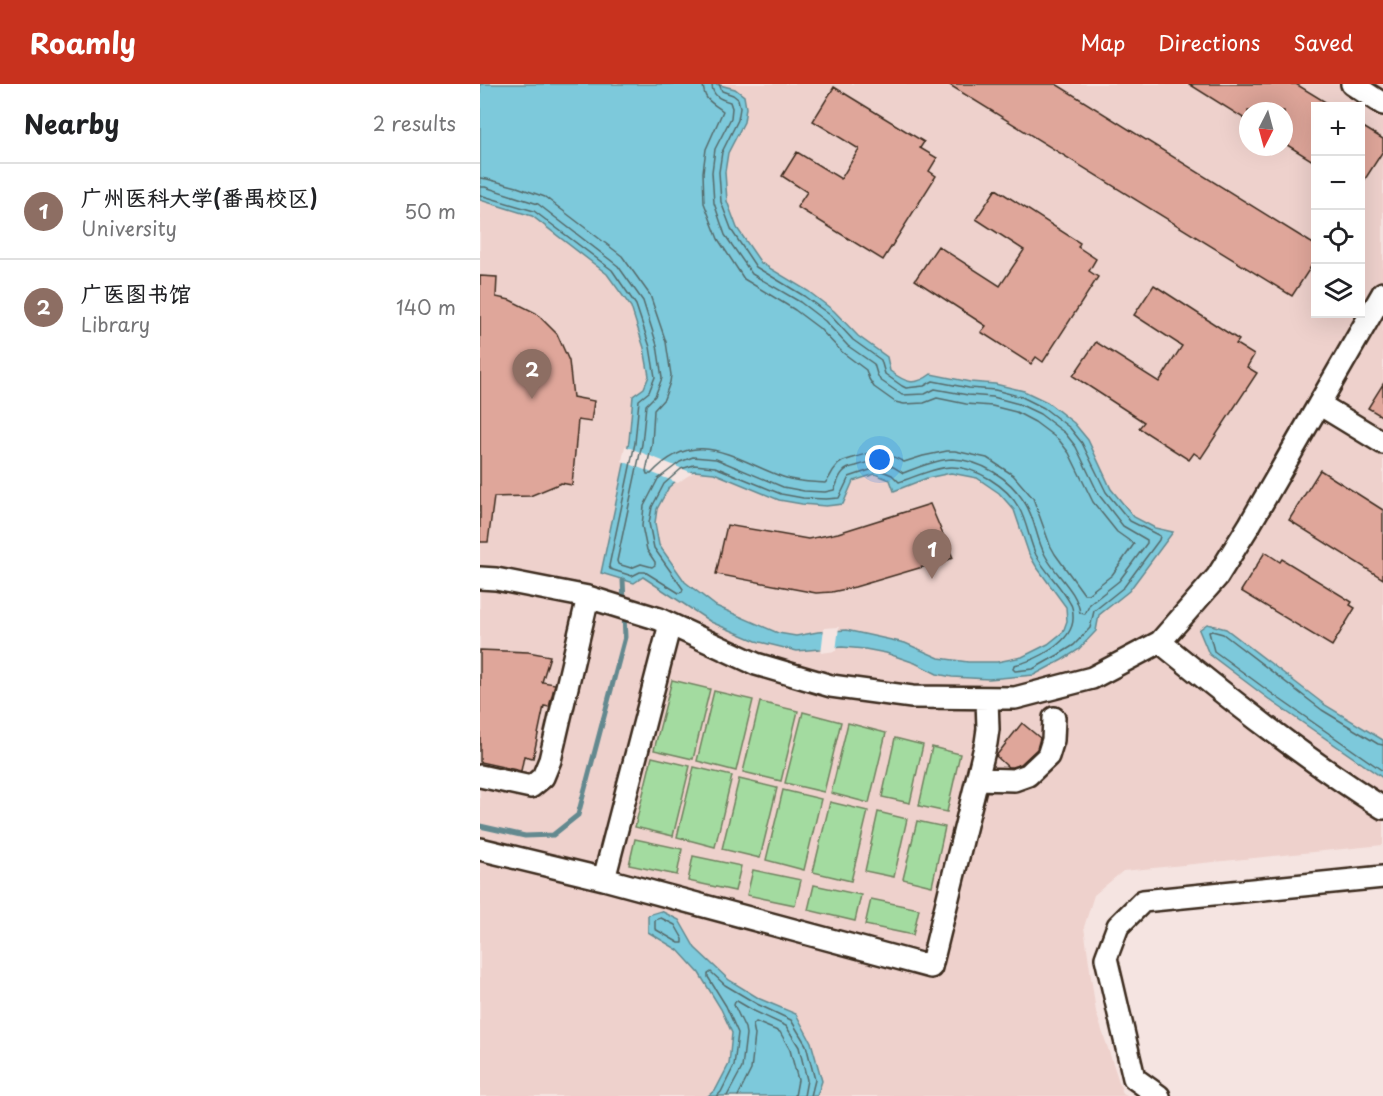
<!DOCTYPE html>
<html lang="en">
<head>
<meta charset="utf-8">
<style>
  body { margin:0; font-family:"Playpen Sans","LXGW WenKai TC",sans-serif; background:#f2f2f2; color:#202124 }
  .controls { position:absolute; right:18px; top:18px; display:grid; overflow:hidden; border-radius:0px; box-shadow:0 6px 24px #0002 }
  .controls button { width:54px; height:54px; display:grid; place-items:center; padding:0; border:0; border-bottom:2px solid #e0e0e0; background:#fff; color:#202124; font:30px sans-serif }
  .compass { position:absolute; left:759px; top:18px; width:54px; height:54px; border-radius:50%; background:#fff; box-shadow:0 6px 24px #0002; rotate:186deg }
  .you { position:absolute; left:400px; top:376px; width:21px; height:21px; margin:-15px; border:4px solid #fff; border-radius:50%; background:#1a73e8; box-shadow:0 0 0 9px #1a73e833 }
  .badge { display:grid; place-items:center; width:39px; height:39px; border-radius:50%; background:#c8321e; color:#fff; font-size:20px; font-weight:700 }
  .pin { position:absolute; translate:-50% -50px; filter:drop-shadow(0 2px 3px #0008) }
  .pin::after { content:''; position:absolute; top:32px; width:21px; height:18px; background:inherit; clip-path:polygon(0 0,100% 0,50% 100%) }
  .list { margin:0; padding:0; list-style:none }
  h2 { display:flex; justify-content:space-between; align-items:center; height:78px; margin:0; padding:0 24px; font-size:26px }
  h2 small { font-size:20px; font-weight:400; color:#757577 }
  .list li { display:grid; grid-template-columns:39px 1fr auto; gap:18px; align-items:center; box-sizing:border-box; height:96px; padding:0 24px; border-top:2px solid #e0e0e0 }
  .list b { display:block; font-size:22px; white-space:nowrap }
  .list p { margin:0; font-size:20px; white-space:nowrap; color:#757577 }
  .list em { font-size:20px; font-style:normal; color:#757577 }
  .icon { flex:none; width:33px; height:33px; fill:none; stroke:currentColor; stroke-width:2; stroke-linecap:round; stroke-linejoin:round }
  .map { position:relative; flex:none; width:903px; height:1012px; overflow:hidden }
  header { display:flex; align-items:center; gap:36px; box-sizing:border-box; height:84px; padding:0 30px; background:#c8321e; color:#fff }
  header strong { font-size:28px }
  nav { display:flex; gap:33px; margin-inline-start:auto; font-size:21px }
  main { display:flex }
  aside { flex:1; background:#fff }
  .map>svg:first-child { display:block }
  .built { fill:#eed1cc; fill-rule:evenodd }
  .green { fill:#a3dba0; stroke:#6f825f; stroke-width:1.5 }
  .water { fill:#7dc9db; stroke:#63898f; stroke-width:1.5; fill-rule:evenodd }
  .pier { fill:#f5e4e1 }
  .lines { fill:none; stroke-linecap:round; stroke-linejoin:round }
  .shore { stroke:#556a6a; stroke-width:1.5 }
  .stream { stroke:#63898f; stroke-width:5 }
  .building { fill:#dfa69a; stroke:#3b2a1e; stroke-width:1.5 }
  .minor-casing { stroke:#3b2a1e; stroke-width:26 }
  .minor { stroke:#fff; stroke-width:21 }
</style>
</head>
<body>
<header>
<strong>Roamly</strong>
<nav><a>Map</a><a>Directions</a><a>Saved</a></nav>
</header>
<main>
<aside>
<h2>Nearby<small>2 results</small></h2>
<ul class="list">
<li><span class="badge" style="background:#8d6e63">1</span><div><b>广州医科大学(番禺校区)</b><p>University</p></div><em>50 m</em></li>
<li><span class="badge" style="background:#8d6e63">2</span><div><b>广医图书馆</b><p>Library</p></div><em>140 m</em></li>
</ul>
</aside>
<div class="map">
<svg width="903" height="1012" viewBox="0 0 903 1012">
  <rect width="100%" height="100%" fill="#f5e4e1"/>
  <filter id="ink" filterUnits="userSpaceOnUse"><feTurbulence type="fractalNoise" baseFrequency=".0167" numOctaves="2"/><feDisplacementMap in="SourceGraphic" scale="12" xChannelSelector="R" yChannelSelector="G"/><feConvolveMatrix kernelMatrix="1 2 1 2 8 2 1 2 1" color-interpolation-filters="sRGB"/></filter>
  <g filter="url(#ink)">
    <path class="built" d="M0,0H903V761L643,787L614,811L604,843L616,928L643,1010L647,1012H0ZM836,22H880V230H836ZM768,27H804V63H768Z"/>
    <path class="green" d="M192,596L230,605L213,675L174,666Z
      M234,607L273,616L256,687L217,677Z
      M280,618L318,627L301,697L263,688Z
      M323,628L361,638L344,708L305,699Z
      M368,639L406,649L389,719L351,709Z
      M415,654L443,661L430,719L402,713Z
      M452,663L480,670L467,728L439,722Z
      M172,673L210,682L193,752L155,743Z
      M214,683L252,692L235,763L197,753Z
      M259,695L297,704L280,774L242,765Z
      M303,706L341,715L324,786L286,776Z
      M350,718L388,727L371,797L333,788Z
      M398,728L427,735L414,793L385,787Z
      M437,737L465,743L452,802L423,795Z
      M155,755L202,765L197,791L149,781Z
      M213,772L261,782L255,807L208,797Z
      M273,786L321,796L315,821L267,811Z
      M334,801L381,811L375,837L328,826Z
      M391,815L439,825L433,851L385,841Z"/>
    <path class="water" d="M0,0H236L255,5L264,12L266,24L264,38L248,69L245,88L247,117L257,144L281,179L328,207L354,227L378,252L407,273L410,287C425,298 434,303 451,290L490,298L515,300L544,307L567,318L594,339L608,356L631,405L654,433L675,444L693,448L649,507L619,531L616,547L598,566L582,576L554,591L509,595L472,593L457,590L435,579L406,569L385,565L362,563L317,567L276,557L231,538L163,493L154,499L121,489L149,357L153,312L164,304L169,292L164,264L151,223L127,190L52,132L0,116ZM214,387L234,389L299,416L322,420L346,422L363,420L373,397L395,390L410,396L414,407L447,394L471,389L497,394L519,409L534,426L549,470L556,482L586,523L587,537L583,548L568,560L542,573L517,578H488L459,574L425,559L366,546L338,548L316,552L298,549L236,522L205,498L179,461L175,439L177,425L189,403L204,390Z
      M727,540L746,545L845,621L903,656V694L794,619L729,570L719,546Z
      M181,827L199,836L215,864L249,896L280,915L316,930L331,958L342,997L337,1012H228L236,1005L249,980L252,949L241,925L219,889L198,866L168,848V831Z"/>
    <path class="pier" d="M145,362L213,389L206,393L198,399L142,377Z
      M359,543L356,567L341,569L344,544Z"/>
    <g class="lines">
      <path class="shore" d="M0,94L7,95L37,103L65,113L142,172L170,211L186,258L191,291L190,298L184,315L174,326L172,360L166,387L167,390H171C216,341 253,375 303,393C317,398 331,398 345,399C350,395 351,388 356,383C360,377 366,376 373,374C396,366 403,367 424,378L443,372L467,367H475L507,374L533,391L553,414L570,461L575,470L604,510H608L632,491L654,460L637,448L613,418L589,369L579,356L555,338L536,328L512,322L486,320L457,314L444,319L424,320L415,318L394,303L389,295L386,286L362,268L339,244L315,226L264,195L238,155L224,119L223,88L226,65L243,27C232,18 224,18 223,0
        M0,103H5L58,120L138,182L163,217L177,261L182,294L175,312L166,321L162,360L137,477L138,480L151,484L161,480L172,483L175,481V478L167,466L162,442L164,422L178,395L200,378L213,373L236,375L303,403L324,407L345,408L354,406C357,401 358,393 363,388C366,384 371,383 376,382C398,375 404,376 423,389C437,384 457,375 472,375C501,376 530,394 545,419C555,434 556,454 565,471C575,491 597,506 600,529L605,530L610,520L639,497L667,459V456L643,442L619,411L596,363L585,349L560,330L539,320L513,313L488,311L455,305L445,310L422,311L400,296L397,290L394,280L368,262L345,237L320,218L272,190L245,151L234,119L232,88L235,65L251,34L252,24L250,18C240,15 232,12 232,0
        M0,111L54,127L132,186L156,221L170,263L175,293L169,308L159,316L155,359L129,482L130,485L152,492L160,488H165L199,509L202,508L203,505L174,464L169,439L172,423L184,400L201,385L214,381L235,383L301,410L323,414L346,415L359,414L369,393L393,385H397L412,391L419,398C435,393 455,383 472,383C496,383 527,402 539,424C547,438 549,456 556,471C565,488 581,502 590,519C593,523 593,528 593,532C595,558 555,577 534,581L533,585L535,587L553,585L578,571L594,561L610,544L614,527L644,503L679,456L680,452L650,437L626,408L602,359L590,344L564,324L542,313L515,306L489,304L453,297L444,302L426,304L422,302L405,290L401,276L373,256L350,231L324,212L276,183L252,147L241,118L239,88L242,68L258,36L260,24L258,15L253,11L242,7L239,0
        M903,661L898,660L842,626L743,550L732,547L729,548L734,567L798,614L903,687
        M181,834L195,841L203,855V859H199L175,845V836Z
        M237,1012L241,1008L254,982L258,949L246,922L228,893V890L231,888L245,901L277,920L311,936L326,961L335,996L331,1012
        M247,1012L262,984L266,950L265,944L254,921L255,918L257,917L274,927L306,942L319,963L327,996L324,1012
        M258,1012L271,986L275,951L273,941L276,938L300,948L310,966L318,996L315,1012"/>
      <path class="stream" d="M143,496L144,518
        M0,742L45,752L73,751L98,731L145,553L144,530"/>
    </g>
    <path class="building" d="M468,0H576L830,158L836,162V175L812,212Z
      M709,0H816L852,22H836V79L804,59V27H768V37Z
      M354,3L444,58L440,64L457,74L449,87L456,92L403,176L317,123L327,108L302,92L317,68L361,95L379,65L333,37Z
      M880,41L903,55V67L880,103Z
      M516,105L600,159L598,163L616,175L609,187L618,193L563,278L556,273L551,280L501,248L506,242L435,196L458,162L520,202L544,166L496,135Z
      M0,192L17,193L16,213L30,216L56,229L77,250L89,277L93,313L114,317L111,338L98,336L92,401L81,399L50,412L14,413L8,458H0Z
      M674,201L759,256L756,260L774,271L767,283L777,289L721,374L714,369L709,376L659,344L664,338L593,292L616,258L679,298L702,262L654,231Z
      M903,300V333L888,324Z
      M840,386L903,426V495L809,436Z
      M450,420L473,474L375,503L352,508L336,509L236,490L247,441L328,455L358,449Z
      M785,468L800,478L802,475L872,518L870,521L875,524L852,562L761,507Z
      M0,566L48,568L70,572L62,598L75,600L69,623L64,622L53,674L44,672L41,687L0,678Z
      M542,639L560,654L557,665L541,680L532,683H528L516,672Z"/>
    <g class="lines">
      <g class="minor-casing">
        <path id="minor" d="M872,0L903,20
          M839,320L903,359
          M0,494L16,495L108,513L179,535L276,580L351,602L432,613L535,614L612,594L680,558L737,493L770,440L903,209
          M680,558C751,616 824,674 903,724
          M0,692L51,703L63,693L70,676L108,513
          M497,695L534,696L548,691L568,672L573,656L574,634
          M0,765L124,795L451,883L506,659L508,645L507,614
          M124,795L190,540
          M679,1012L654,994L626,874L638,842L663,817L903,793"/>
      </g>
      <use href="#minor" class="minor"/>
    </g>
  </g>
</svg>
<div class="controls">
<button>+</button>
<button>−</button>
<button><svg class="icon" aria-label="locate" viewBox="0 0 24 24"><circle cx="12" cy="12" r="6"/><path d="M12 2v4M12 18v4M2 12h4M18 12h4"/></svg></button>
<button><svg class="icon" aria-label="layers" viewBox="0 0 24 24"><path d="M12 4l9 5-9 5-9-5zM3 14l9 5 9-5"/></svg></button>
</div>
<svg class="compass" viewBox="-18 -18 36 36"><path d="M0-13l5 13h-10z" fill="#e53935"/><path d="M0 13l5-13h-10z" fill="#757577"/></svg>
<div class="you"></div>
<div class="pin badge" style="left:452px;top:495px;background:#8d6e63">1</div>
<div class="pin badge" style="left:52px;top:315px;background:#8d6e63">2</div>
</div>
</main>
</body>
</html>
